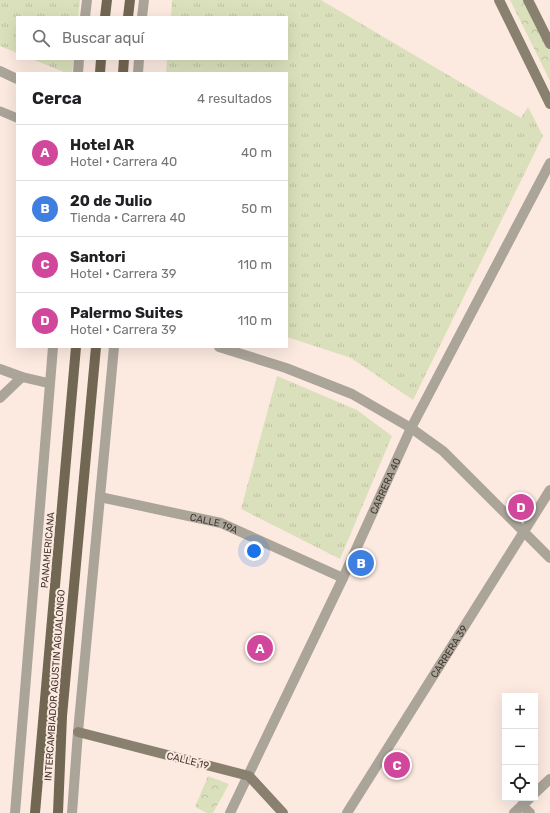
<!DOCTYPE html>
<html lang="es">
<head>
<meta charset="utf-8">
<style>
  body { margin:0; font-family:Rubik,sans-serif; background:#f2f2f2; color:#202124 }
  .controls { position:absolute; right:12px; bottom:12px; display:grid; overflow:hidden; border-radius:0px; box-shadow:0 4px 16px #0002 }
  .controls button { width:36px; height:36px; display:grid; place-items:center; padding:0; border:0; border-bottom:1px solid #e0e0e0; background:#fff; color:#202124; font:20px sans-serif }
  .you { position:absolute; left:254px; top:551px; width:14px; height:14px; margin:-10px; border:3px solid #fff; border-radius:50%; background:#1a73e8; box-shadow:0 0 0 6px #1a73e833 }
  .badge { display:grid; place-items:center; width:26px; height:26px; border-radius:50%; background:#0f766e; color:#fff; font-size:13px; font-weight:700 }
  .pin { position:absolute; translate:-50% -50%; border:2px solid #fff; box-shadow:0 1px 4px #0006 }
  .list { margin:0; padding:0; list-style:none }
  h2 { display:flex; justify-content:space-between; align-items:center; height:52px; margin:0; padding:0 16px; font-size:17px }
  h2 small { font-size:13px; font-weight:400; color:#757577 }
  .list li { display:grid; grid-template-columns:26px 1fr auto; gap:12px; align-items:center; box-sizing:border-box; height:56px; padding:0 16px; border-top:1px solid #e0e0e0 }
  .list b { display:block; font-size:15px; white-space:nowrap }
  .list p { margin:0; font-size:13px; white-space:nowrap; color:#757577 }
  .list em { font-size:13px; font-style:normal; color:#757577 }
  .icon { flex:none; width:22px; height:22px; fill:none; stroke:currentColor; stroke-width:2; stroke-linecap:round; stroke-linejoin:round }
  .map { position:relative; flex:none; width:550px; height:813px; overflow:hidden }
  .search { position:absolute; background:#fff; box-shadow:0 4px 16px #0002; left:16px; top:16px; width:272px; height:44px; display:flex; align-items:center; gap:10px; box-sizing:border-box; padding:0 14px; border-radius:0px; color:#757577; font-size:15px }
  .panel { position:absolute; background:#fff; box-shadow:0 4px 16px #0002; left:16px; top:72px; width:272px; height:276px; border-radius:0px }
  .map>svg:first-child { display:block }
  .grass { fill:url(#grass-tufts) }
  .park { fill:url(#park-crowns) }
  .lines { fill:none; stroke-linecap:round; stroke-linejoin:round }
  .lane { stroke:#aaa499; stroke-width:9 }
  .street { stroke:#aaa499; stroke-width:10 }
  .secondary { stroke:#8a8070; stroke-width:10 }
  .primary { stroke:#726753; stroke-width:10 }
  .labels { text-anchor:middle; stroke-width:4; stroke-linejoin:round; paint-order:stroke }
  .street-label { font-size:10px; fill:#453933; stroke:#fceae0 }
</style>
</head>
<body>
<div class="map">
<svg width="550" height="813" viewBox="0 0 550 813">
  <defs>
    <pattern id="grass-tufts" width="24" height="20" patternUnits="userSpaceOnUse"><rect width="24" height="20" fill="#dbe0bc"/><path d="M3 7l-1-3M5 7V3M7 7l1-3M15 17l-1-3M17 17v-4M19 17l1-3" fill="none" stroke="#bdc1a2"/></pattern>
    <pattern id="park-crowns" width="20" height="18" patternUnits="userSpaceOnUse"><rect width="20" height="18" fill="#dbe0bc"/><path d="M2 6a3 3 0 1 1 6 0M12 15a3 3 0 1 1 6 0" fill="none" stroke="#bdc1a2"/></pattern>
  </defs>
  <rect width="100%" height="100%" fill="#fceae0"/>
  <path class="grass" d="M0,0H80L78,17H17V53L0,46Z
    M172,0H321L521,118L528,107L543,136L413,400L351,358L287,337V73H166L167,59H287V17H171Z
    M32,59H74L72,73H66Z
    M277,376L357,410L392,436L340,559L241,509Z"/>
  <path class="park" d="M510,0H527L550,47V81Z
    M208,776L229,784L213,813H207L195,807Z"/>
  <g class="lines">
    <path class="lane" d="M0,111L17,118"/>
    <g class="street">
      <path d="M85,17L87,0"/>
      <path d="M142,17L144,0"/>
      <path d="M0,71L17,79"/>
      <path d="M78,73L79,59"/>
      <path d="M138,73L139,59"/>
      <path d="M219,347L286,368L352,394L411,428L443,451L550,558"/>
      <path d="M0,369L22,377L48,383"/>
      <path d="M0,398L22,377"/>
      <path id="s1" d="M100,497L221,523L343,578"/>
      <path d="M535,793L550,779"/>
      <path d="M522,805L530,813"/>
      <path d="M15,813L53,347"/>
      <path d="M72,813L78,732L114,347"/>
      <path id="s2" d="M230,813L343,578L411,428L550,163"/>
      <path id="s3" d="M347,813L550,490"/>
      <path d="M514,813L530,798"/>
    </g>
    <path class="secondary" d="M499,0L550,104
      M528,0L550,44
      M78,732L249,776L283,813"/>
    <path class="primary" d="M105,17L107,0
      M128,17L130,0
      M100,73L101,59
      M123,73L124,59
      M35,813L76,347
      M58,813L62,716L96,347"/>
  </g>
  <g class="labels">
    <g class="street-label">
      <text dy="4" stroke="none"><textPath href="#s2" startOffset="362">CARRERA 40</textPath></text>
      <text dy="4" stroke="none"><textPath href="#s1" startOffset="117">CALLE 19A</textPath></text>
      <text transform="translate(47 550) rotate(-85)" y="4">PANAMERICANA</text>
      <text dy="4" stroke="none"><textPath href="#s3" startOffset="191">CARRERA 39</textPath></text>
      <text transform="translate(54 685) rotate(-86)" y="4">INTERCAMBIADOR AGUSTIN AGUALONGO</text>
      <text transform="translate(188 760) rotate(14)" y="4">CALLE 19</text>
    </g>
  </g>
</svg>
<div class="controls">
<button>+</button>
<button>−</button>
<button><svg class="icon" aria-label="locate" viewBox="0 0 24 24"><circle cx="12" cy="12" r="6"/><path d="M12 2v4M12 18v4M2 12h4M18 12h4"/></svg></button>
</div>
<div class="you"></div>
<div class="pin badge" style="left:260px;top:648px;background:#d1479c">A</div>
<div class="pin badge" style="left:361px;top:563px;background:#3f7fe0">B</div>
<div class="pin badge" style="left:397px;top:765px;background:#d1479c">C</div>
<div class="pin badge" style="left:521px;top:507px;background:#d1479c">D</div>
<div class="search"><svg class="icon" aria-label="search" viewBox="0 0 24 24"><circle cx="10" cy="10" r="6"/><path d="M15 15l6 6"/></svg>Buscar aquí</div>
<section class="panel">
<h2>Cerca<small>4 resultados</small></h2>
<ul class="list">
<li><span class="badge" style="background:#d1479c">A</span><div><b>Hotel AR</b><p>Hotel · Carrera 40</p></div><em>40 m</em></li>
<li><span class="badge" style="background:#3f7fe0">B</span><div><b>20 de Julio</b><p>Tienda · Carrera 40</p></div><em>50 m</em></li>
<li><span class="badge" style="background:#d1479c">C</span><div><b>Santori</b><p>Hotel · Carrera 39</p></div><em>110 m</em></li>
<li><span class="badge" style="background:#d1479c">D</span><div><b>Palermo Suites</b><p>Hotel · Carrera 39</p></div><em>110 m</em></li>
</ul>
</section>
</div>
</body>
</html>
